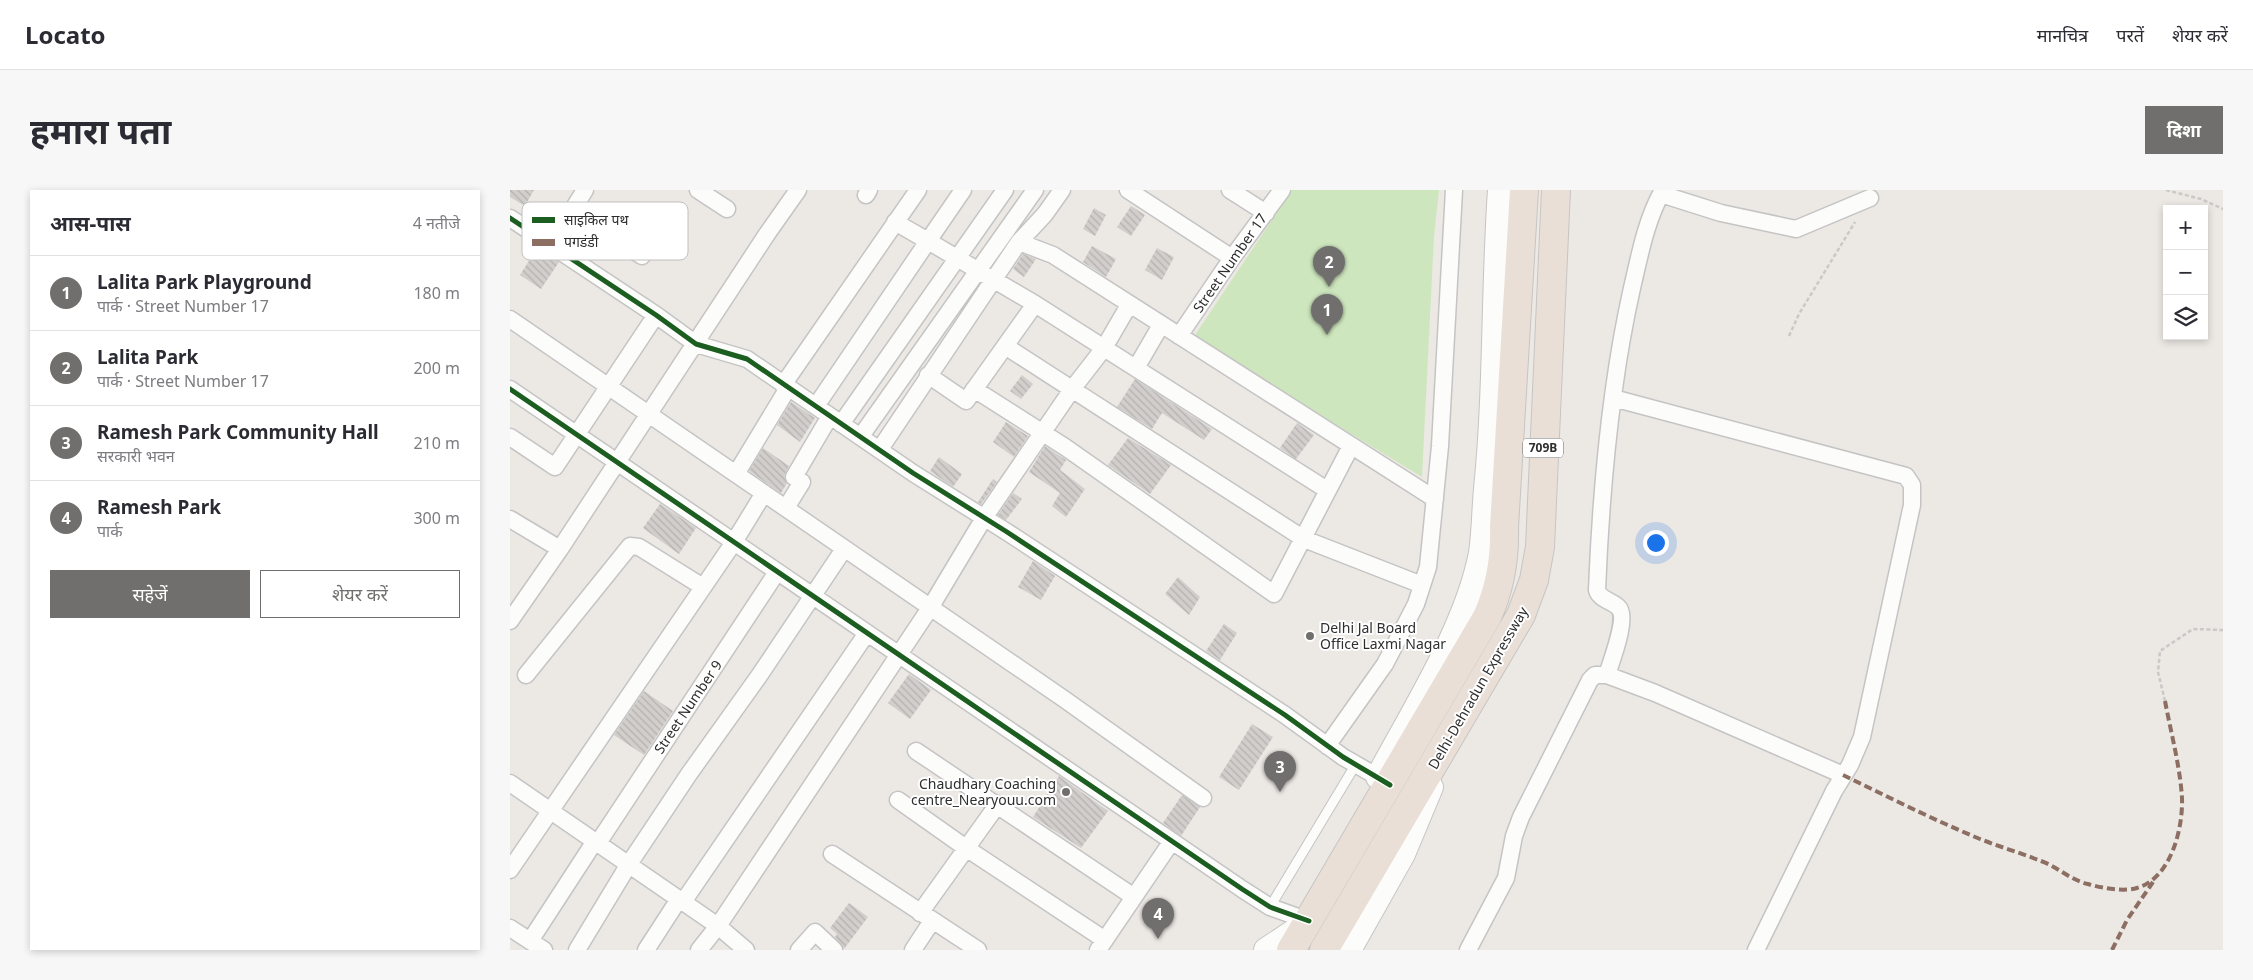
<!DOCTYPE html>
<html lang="hi">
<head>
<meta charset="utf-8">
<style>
  body { margin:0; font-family:"Noto Sans","Noto Sans Devanagari",sans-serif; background:#f7f7f7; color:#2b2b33 }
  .controls { position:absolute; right:15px; top:15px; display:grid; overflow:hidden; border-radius:0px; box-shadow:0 2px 8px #0003 }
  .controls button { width:45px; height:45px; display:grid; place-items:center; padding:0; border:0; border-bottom:1px solid #e1e1e2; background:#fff; color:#2b2b33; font:25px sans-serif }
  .you { position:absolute; left:1145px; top:352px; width:18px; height:18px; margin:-12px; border:4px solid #fff; border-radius:50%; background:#1a73e8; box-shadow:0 0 0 8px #1a73e833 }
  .badge { display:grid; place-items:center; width:32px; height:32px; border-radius:50%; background:#706f6e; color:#fff; font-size:16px; font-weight:700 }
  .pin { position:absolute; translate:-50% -41px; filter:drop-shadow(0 1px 2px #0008) }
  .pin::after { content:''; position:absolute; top:26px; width:18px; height:15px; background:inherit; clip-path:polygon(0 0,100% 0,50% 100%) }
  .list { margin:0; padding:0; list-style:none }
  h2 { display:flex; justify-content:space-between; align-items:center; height:65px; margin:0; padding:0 20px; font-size:21px }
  h2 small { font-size:16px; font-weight:400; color:#7c7c81 }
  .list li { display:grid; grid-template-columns:32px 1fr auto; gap:15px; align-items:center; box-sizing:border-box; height:75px; padding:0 20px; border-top:1px solid #e1e1e2 }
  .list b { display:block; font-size:19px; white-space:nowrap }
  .list p { margin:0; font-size:16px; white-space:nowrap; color:#7c7c81 }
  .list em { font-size:16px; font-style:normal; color:#7c7c81 }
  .actions { display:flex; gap:10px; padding:15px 20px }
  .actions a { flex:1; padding:11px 0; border:1px solid #706f6e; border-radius:0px; text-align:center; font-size:18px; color:#706f6e }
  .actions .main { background:#706f6e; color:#fff }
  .icon { flex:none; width:28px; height:28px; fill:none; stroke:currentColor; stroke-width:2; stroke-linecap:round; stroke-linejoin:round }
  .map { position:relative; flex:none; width:1713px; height:760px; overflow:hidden; border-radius:0px }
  header { display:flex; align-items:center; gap:30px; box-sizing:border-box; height:70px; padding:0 25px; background:#fff; border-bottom:1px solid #e1e1e2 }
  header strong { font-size:24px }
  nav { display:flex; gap:28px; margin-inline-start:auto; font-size:18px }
  .intro { display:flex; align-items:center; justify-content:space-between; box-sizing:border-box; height:120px; padding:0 30px }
  h1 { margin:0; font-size:35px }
  .button { padding:12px 22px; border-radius:0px; background:#706f6e; color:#fff; font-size:18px; font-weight:700 }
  main { display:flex; gap:30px; padding:0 30px }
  aside { flex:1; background:#fff; border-radius:0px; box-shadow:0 2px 8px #0003 }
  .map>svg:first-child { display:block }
  .grass { fill:#cee6be }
  .building { fill:url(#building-back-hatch) }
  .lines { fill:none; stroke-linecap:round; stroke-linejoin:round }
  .lane-casing { stroke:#c5c4c5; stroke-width:11 }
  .street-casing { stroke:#c5c4c5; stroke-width:19 }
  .secondary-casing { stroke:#c5c4c5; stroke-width:26 }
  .highway-casing { stroke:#c6c5c4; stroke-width:30 }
  .path { stroke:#c9c9c8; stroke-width:2.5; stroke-dasharray:4 2.5; stroke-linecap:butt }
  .lane { stroke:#fcfcfb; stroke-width:9 }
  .street { stroke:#fcfcfb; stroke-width:16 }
  .secondary { stroke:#fcfcfb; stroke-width:24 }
  .highway { stroke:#eadfd6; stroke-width:28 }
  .quiet { stroke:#8d6e63; stroke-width:4; stroke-dasharray:8 4; stroke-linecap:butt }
  .cycleway-casing { stroke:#fff; stroke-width:8 }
  .cycleway { stroke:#1b5e20; stroke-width:5 }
  .poi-dot { fill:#706f6e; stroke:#fff; stroke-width:2 }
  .labels { text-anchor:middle; stroke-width:4; stroke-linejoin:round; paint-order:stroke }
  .shield { fill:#fff; stroke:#6d6d6d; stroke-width:1 }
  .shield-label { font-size:12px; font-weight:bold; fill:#2e2e2e }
  .street-label { font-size:14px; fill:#2e2e2e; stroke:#fff }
  .poi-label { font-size:14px; fill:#2e2e2e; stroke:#fff; text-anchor:start }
  .key { fill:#fff; stroke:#c0c0c0; stroke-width:1 }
  .key-label { font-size:14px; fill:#2e2e2e }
</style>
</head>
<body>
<header>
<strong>Locato</strong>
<nav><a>मानचित्र</a><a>परतें</a><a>शेयर करें</a></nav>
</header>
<div class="intro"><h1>हमारा पता</h1><a class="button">दिशा</a></div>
<main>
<aside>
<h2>आस-पास<small>4 नतीजे</small></h2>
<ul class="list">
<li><span class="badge">1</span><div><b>Lalita Park Playground</b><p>पार्क · Street Number 17</p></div><em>180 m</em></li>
<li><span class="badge">2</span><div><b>Lalita Park</b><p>पार्क · Street Number 17</p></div><em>200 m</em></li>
<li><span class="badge">3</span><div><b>Ramesh Park Community Hall</b><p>सरकारी भवन</p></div><em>210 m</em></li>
<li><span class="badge">4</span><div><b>Ramesh Park</b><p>पार्क</p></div><em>300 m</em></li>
</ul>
<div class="actions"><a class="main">सहेजें</a><a>शेयर करें</a></div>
</aside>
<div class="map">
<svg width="1713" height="760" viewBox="0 0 1713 760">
  <defs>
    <pattern id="building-back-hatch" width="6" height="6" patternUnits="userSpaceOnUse" patternTransform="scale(1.25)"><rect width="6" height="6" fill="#d1cecb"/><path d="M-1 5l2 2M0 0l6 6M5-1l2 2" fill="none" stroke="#b4b1af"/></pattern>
  </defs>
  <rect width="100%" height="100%" fill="#ece8e4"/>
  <path class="grass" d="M782,0H929L924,46L912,287L683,148Z"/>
  <path class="building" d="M0,0H24L15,16L0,7Z
    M621,16L635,25L621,46L607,37Z
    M584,18L596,25L585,46L573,39Z
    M582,56L606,69L596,87L573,72Z
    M27,58L49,72L31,99L10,85Z
    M647,58L664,67L652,90L635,80Z
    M513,64L526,69L514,87L503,79Z
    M512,185L523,194L511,209L500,201Z
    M625,189L702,239L694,250L652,223L642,239L607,217Z
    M281,212L305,228L290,252L267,235Z
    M496,232L518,246L504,267L483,252Z
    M787,233L804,245L786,269L770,258Z
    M618,248L661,275L640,304L598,275Z
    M535,256L556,270L550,280L575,299L556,327L542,316L550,303L519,282Z
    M253,258L279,276L274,286L277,293L271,303L239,281Z
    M429,267L452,284L443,297L420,281Z
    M483,289L487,292L471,314L468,312Z
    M503,303L512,309L496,330L488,325Z
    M150,314L186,338L169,364L133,338Z
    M523,371L545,386L531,410L508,397Z
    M668,387L690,407L679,425L655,404Z
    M714,434L727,443L710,470L696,461Z
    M399,484L421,500L400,529L378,513Z
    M134,501L163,521L134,565L104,545Z
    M742,534L763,547L729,600L709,587Z
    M549,586L598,621L571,658L523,627Z
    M672,605L690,617L671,646L653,633Z
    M339,713L358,727L334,759L325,747L327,744L320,738Z"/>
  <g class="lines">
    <g class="lane-casing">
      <path id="lane" d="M760,717L846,574"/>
    </g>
    <g class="street-casing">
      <path id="street" d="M188,0L217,19
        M453,0L418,51L525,114L817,300
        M618,0L722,68
        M720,0L756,23
        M1151,4L1211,23L1286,39L1360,8
        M356,5L359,0
        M61,21L132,66
        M0,28L146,125L186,154L237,169L403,283L497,342L775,525L833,567L868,587
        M509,52L543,65L925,309
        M41,54L75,0
        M0,129L554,509L693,608
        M669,146L722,68L772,0
        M495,156L794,349L912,395
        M626,178L651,135
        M418,185L456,211L525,114
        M273,195L408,0
        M0,199L732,699L760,717L799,731
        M464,199L555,257L764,404L841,256
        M1103,208L1396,286L1402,295V315L1352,547L1340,575L1324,601L1246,760
        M306,216L418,51L385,32
        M331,234L495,0
        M351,246L525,0
        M0,247L45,277L146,125
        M370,259L484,89L509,52L535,24L552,0
        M226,284L278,198
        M276,318L292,292L284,287L320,226
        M0,329L50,359
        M0,431L50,359L257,44L288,0
        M16,485L120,356L129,357L193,397
        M1097,485C1101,472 1119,426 1108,417C1102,411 1089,409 1087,400C1091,299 1100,196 1122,98C1130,64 1136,30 1153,0
        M817,556L875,474L906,414L918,377L930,256L944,0
        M406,561L624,707
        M0,593L208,736L236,760
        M388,610L456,658L595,750
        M88,653L267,382
        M322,664L468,760
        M0,680L224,352L254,303
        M173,712L357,443
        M410,723L488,614
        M0,738L34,760
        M20,751L85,651
        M67,760L119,674L179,584L249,486L334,359
        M136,760L169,709
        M189,760L208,736L420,418L474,328L563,198L594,158L619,115
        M289,760L305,742L324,760
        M403,760L422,731
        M588,760L662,651
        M958,760L996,688L1004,646L1011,627L1080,490L1085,485H1097L1145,503L1333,585"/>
    </g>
    <g class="secondary-casing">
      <path id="secondary" d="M874,591L868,587C903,521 957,437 971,363C974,343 974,320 976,299C986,200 983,100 990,0
        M756,760L798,732
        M839,760L893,664L921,597"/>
    </g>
    <g class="highway-casing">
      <path id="highway" d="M781,760L977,427C990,398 995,370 994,337L1014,0
        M814,760L1011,425L1024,390L1030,357L1046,0"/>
    </g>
    <path class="path" d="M1656,0L1691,9L1713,19
      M1279,146L1289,124L1345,32
      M1655,511L1648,482L1650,461L1683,439L1713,440"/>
    <use href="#lane" class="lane"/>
    <use href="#street" class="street"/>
    <use href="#secondary" class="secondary"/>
    <use href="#highway" class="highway"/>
    <path class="quiet" d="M1333,585C1378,607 1424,630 1470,649C1490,657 1511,663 1531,671C1548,677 1560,690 1578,694C1592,698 1613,702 1627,698C1661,688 1673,639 1672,608C1670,576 1661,543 1655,511
      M1602,760L1617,730L1643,692"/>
    <g class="cycleway-casing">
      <path id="cycleway" d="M0,28L146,125L186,154L237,169L403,283L497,342L775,525L833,567L880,595
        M0,199L732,699L760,717L799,731"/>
    </g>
    <use href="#cycleway" class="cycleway"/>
  </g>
  <g class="poi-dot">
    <circle cx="800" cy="446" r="5"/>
    <circle cx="556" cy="602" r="5"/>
  </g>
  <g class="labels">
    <rect class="shield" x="1013" y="248.5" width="40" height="19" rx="4"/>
    <g class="shield-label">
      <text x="1033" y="262">709B</text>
    </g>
    <g class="street-label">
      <text transform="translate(720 73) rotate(-55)" y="5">Street Number 17</text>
      <text transform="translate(968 498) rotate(-60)" y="5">Delhi-Dehradun Expressway</text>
      <text transform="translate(178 517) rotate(-56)" y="5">Street Number 9</text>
    </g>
    <g class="poi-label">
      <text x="810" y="443">Delhi Jal Board<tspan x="810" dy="16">Office Laxmi Nagar</tspan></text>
      <text x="546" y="599" text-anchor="end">Chaudhary Coaching<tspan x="546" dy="16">centre_Nearyouu.com</tspan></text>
    </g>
  </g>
  <rect x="12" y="12" width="166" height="58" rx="8" class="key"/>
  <rect x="22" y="27" width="23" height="6" fill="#1b5e20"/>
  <rect x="22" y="49" width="23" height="7" fill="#8d6e63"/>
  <g class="key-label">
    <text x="54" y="35">साइकिल पथ</text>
    <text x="54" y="57">पगडंडी</text>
  </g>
</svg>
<div class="controls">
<button>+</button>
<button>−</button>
<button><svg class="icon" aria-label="layers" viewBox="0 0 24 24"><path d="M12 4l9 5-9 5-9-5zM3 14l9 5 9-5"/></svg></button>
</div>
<div class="you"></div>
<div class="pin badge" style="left:817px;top:145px">1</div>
<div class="pin badge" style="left:819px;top:97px">2</div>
<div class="pin badge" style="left:770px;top:602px">3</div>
<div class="pin badge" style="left:648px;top:749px">4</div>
</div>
</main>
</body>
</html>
